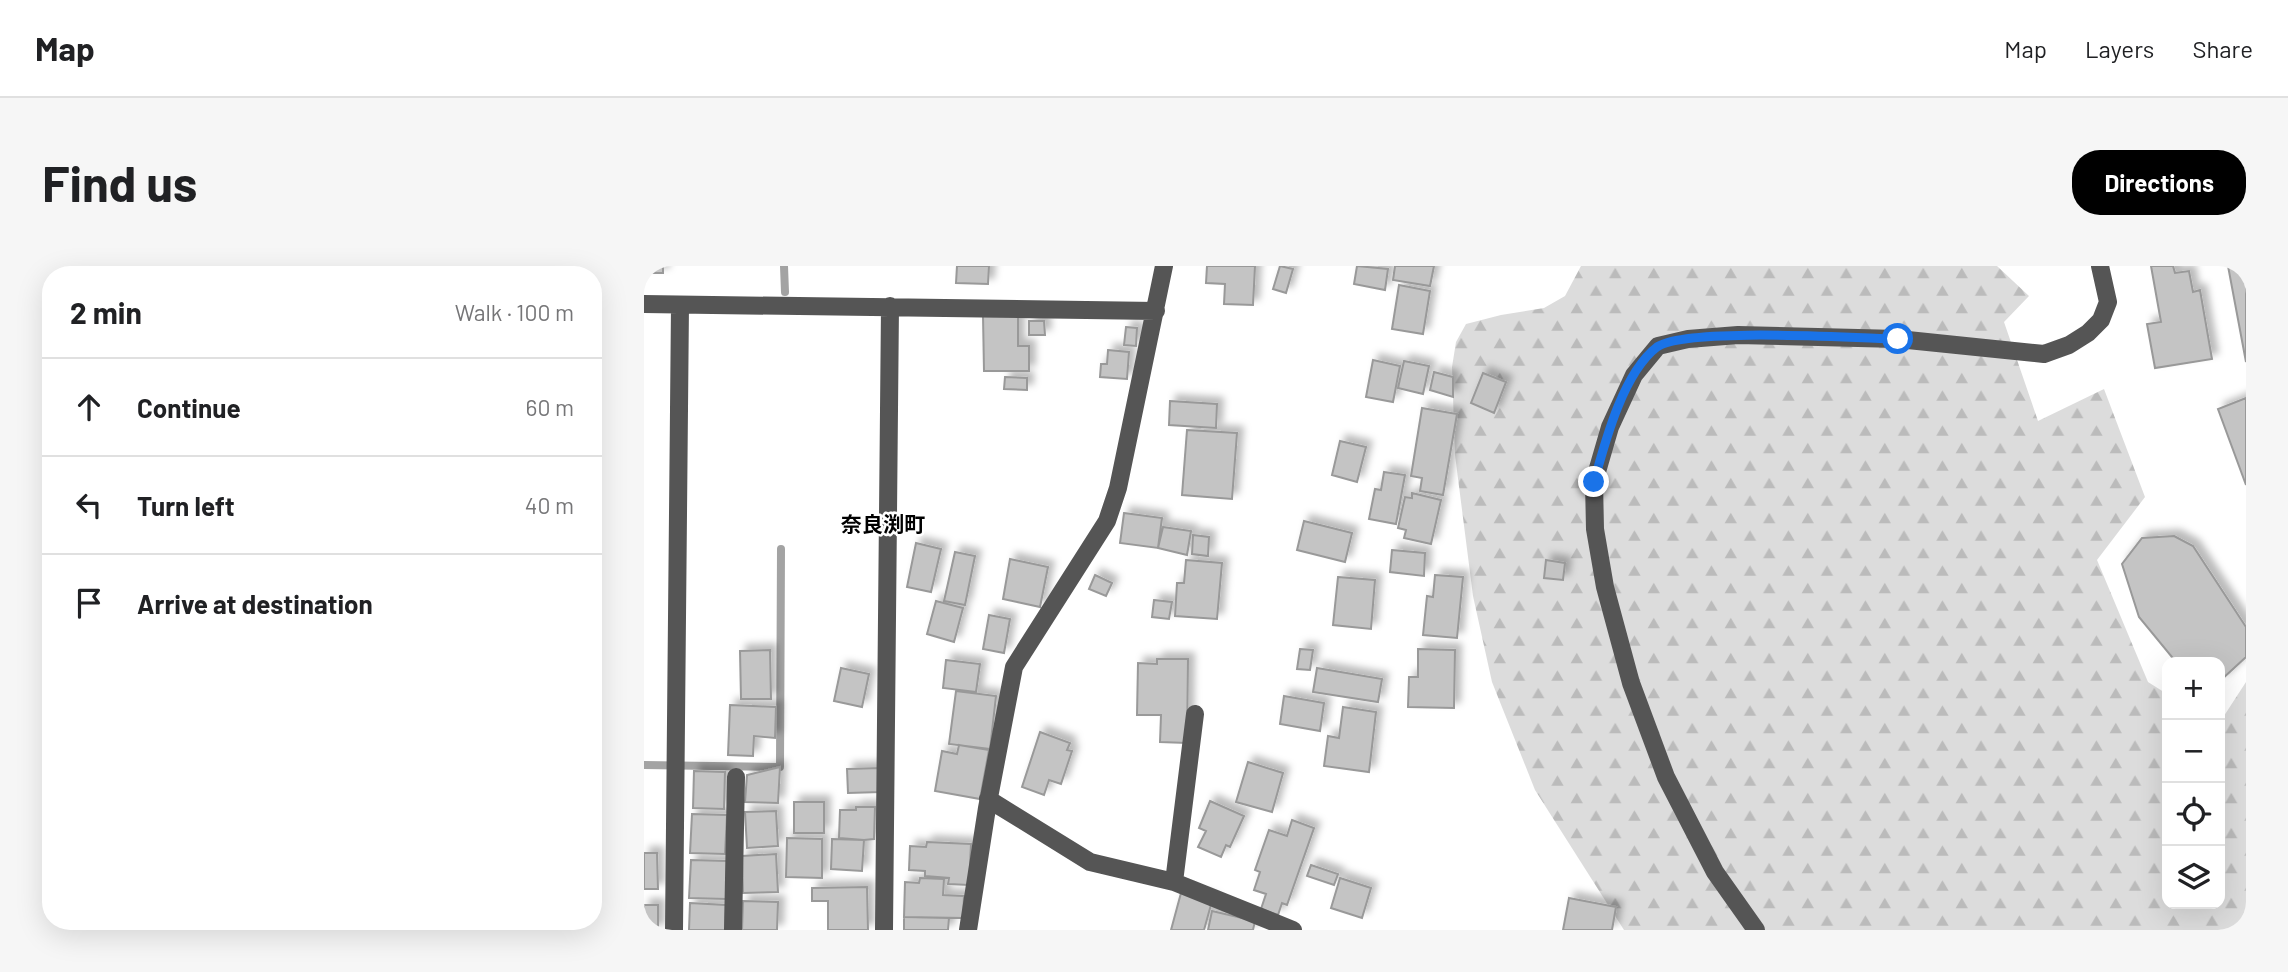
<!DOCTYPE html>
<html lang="en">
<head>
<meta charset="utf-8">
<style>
  body { margin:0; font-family:Barlow,"Noto Sans JP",sans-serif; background:#f6f6f6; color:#202124 }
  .controls { position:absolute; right:21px; bottom:21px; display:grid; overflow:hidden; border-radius:14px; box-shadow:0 7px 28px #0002 }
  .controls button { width:63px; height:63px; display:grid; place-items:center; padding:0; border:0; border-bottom:2px solid #e0e0e0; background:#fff; color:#202124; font:35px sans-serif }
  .stop { position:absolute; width:21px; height:21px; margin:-16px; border:5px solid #1a73e8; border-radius:50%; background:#fff }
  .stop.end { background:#1a73e8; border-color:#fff; box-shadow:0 2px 7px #0008 }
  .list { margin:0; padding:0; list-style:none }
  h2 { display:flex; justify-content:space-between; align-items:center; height:91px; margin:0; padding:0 28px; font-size:30px }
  h2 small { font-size:23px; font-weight:400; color:#757577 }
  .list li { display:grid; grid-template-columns:46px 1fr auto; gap:21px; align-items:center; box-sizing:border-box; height:98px; padding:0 28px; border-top:2px solid #e0e0e0 }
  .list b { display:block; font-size:26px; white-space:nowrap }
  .list em { font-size:23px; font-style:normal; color:#757577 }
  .icon { flex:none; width:38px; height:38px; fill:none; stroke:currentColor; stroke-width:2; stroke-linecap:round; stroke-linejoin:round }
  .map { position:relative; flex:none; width:1602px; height:664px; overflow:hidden; border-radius:28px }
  header { display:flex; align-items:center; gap:42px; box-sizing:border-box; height:98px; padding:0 35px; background:#fff; border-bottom:2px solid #e0e0e0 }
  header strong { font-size:33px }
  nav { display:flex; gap:38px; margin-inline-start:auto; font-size:24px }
  .intro { display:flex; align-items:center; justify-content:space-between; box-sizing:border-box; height:168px; padding:0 42px }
  h1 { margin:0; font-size:49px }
  .button { padding:18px 32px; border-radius:28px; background:#000; color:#fff; font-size:24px; font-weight:700 }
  main { display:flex; gap:42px; padding:0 42px }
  aside { flex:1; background:#fff; border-radius:28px; box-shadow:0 7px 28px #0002 }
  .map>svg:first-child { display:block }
  .forest { fill:url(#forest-firs) }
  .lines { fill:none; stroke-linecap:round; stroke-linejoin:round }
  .stream { stroke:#a3a3a3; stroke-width:8 }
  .building { fill:#c4c4c4; stroke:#999; stroke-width:2; filter:url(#shadow) }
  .minor { stroke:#555; stroke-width:18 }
  .route { stroke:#1a73e8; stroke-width:9 }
  .labels { text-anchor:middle; stroke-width:5; stroke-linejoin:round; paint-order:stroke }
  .quarter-label { font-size:21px; font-weight:bold; fill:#000; stroke:#fff }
</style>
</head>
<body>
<header>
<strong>Map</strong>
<nav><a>Map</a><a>Layers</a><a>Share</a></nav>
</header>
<div class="intro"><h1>Find us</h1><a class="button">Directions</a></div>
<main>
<aside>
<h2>2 min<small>Walk · 100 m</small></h2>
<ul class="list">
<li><svg class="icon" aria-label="ahead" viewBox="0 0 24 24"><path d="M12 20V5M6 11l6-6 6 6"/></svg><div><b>Continue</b></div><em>60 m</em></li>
<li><svg class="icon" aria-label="left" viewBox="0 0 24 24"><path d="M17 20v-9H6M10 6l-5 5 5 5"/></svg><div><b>Turn left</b></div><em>40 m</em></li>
<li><svg class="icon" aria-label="arrive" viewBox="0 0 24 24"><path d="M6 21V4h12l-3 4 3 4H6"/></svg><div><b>Arrive at destination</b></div></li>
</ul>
</aside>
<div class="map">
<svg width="1602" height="664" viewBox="0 0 1602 664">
  <defs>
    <pattern id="forest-firs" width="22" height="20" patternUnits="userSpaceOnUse" patternTransform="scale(1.75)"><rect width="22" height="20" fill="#dcdcdc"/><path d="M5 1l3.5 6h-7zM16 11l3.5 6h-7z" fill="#bbb"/></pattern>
    <filter id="shadow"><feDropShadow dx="6" dy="-6" stdDeviation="3.5" flood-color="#0004"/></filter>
  </defs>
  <rect width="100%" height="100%" fill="#fff"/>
  <path class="forest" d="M937,0H1353L1385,30L1360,56L1394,155L1460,123L1501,231L1453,294L1504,416L1523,428V638H1576V456L1602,416V664H980L891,524L848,416L829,330L811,189L808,101L812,76L822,58L857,49L900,42L921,30Z"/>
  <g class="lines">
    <path class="stream" d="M140,0L141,26
      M0,499L136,501L137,283"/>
  </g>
  <path class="building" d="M0,0H19V7H0Z
    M313,0H345L344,18L312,17Z
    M563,0H611L609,39L580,38L581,18L562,17Z
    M636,0L649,3L642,27L629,23Z
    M713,0L744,3L741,24L710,18Z
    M751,0H790L786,20L749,14Z
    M1507,0H1529L1531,7L1545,5L1549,26L1556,24L1568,93L1511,102L1503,58L1517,56Z
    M1584,0H1602V96Z
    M755,19L786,25L779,68L748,63Z
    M374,49V80H385V105H340L339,50Z
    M385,55H400L401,69H385Z
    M482,61L493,62L492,80L480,79Z
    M464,84L485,86L483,113L456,111L457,98H463Z
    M729,94L756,100L749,136L722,131Z
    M760,95L785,100L779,128L754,122Z
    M790,106L809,111V131L786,124Z
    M839,107L862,116L850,147L827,137Z
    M361,111L383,112V124L360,123Z
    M1602,132V219L1574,143Z
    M526,135L573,138L572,162L525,159Z
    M778,142L813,148L799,229L776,225L778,212L767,210Z
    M543,164L593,167L588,233L538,229Z
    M696,175L722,181L713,216L688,209Z
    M740,206L761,209L752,258L725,253L731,223L737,224Z
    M768,227L797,234L787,278L760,272L762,264L754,262L761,231L768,232Z
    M480,247L518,252L514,282L476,277Z
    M660,255L708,267L701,296L653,284Z
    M519,261L547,265L543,289L514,282Z
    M549,269L565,271L564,290L548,288Z
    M1530,270L1549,280L1602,361V391L1577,414L1576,396H1532L1495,351L1478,298L1498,272Z
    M272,277L297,283L287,326L263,321Z
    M748,284L781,287L780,310L746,306Z
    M311,286L331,290L321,339L300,335Z
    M366,293L404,301L396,341L359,333Z
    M542,294L578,297L573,353L531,350L533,317H540Z
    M902,294L921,297L919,314L900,312Z
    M451,309L468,317L462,330L445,323Z
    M791,309L819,311L813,372L779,369L783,330L789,331Z
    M694,311L731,314L727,363L689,359Z
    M510,334L528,336L525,353L508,351Z
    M292,335L319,342L310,376L283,368Z
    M345,349L366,353L360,387L339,383Z
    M656,383L669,384L666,404L653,403Z
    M774,383L811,384L810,442L764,441L765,411H774Z
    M126,384L127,433H97L96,385Z
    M513,393H544L543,477L516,476L517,449H493L494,397L513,398Z
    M302,394L336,398L332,426L299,422Z
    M197,402L225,408L218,441L190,435Z
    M673,402L738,413L734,436L669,426Z
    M312,425L352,430L346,483L305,478Z
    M640,430L680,437L676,465L636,458Z
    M86,439L132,441L131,472L110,470L109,490L84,489Z
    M699,441L732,446L725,506L680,500L684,470L695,472Z
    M396,466L426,477L423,484L428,485L417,518L405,514L400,529L378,521Z
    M315,479L345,484L336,533L291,525L298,485L313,488Z
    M604,496L639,507L628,546L592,536Z
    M136,501L134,537L101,536L103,509Z
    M236,502L237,526L204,527L203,503Z
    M50,505L81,506L80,543L49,542Z
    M566,535L600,550L586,581L582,579L577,591L554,581L562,565L555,562Z
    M150,536H180V567H150Z
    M212,541H231L230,573L220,574L195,572L196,544H212Z
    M132,545L134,580L103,582L101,546Z
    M48,548L83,549L81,588L46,587Z
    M648,554L670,562L643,639L638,637L634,649L617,643L622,628L610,624L616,606L611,604L625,564L643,570Z
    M143,572L178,573V612L142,611Z
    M188,573L220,574L218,605L187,603Z
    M283,576L327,578L325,619L304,618L305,612L281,610V605L265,604L266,580L282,581Z
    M0,587H13L14,623H0Z
    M132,588L134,626L99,627L98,590Z
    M47,594L83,595L82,633L45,632Z
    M667,599L694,608L690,619L663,610Z
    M276,612L300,613L299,629L320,630L319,652L260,651L261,616L275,617Z
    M696,612L727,622L718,652L687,642Z
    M223,621L224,664H184V635H168V622Z
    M537,627L568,635L560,664H527Z
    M925,632L972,641L968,664H919Z
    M99,635L134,636L133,664H98Z
    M46,637L82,639L81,664H45Z
    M0,639H14V664H0Z
    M568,645L611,655L609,664H564Z
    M260,651L305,652L304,664H260Z"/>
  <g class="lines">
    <path class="minor" d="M0,38L512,45
      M344,533L446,596L530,616L551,448
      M530,616L649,664
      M30,664L36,39
      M89,664L92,511
      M240,664L246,40
      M324,664L343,542L370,401L463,255L474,222L520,0
      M1112,664L1071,606L1022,511L987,417L961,321L951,263L950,216L966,161L990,109L1014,80L1044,73L1094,69L1254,73L1400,88L1425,79L1444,67L1457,54L1464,36L1456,0"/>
  </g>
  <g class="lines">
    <path class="route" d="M950,216C961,176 979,107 1013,81C1041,61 1212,72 1254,73"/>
  </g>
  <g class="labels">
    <g class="quarter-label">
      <text x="239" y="266">奈良渕町</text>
    </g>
  </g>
</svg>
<div class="controls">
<button>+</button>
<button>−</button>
<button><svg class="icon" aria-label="locate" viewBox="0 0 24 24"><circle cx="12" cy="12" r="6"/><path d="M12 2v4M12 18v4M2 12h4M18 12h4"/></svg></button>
<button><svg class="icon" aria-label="layers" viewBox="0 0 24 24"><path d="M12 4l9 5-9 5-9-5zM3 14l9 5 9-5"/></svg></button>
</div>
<div class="stop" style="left:1254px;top:73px"></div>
<div class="stop end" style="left:950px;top:216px"></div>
</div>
</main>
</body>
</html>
